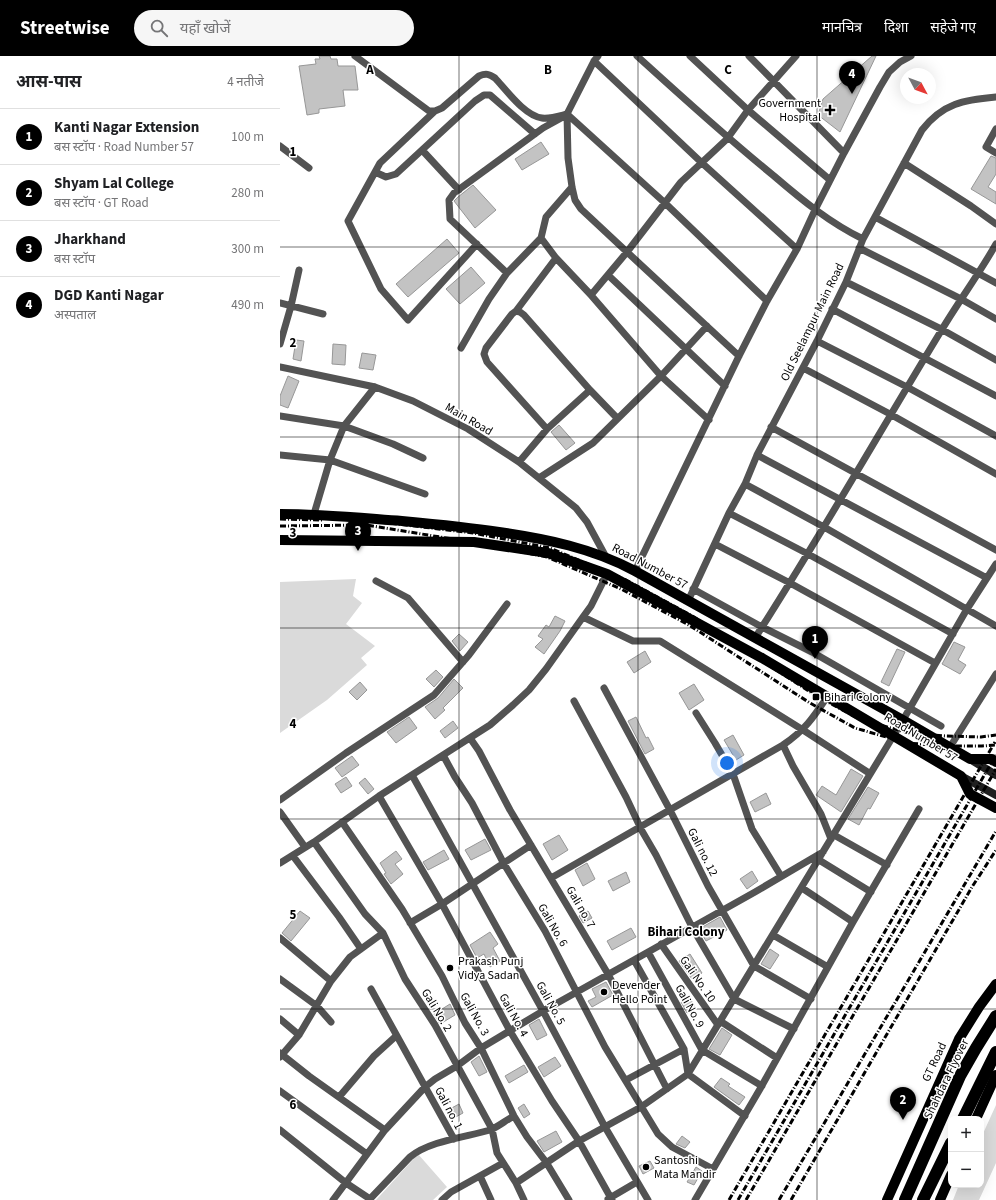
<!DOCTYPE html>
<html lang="hi">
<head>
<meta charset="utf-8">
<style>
  body { margin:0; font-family:"Source Sans 3","Noto Sans Devanagari",sans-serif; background:#f6f6f6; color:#202124 }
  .controls { position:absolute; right:12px; bottom:12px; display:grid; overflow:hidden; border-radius:8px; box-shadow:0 4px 16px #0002 }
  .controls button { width:36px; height:36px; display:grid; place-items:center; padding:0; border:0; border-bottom:1px solid #e0e0e0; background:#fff; color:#202124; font:20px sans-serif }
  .compass { position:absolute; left:620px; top:12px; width:36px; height:36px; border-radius:50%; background:#fff; box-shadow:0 4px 16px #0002; rotate:131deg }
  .you { position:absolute; left:447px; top:707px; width:14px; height:14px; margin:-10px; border:3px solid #fff; border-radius:50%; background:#1a73e8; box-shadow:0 0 0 6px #1a73e833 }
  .badge { display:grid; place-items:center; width:26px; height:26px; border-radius:50%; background:#000; color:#fff; font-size:13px; font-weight:700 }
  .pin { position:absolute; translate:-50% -33px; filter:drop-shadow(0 1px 2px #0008) }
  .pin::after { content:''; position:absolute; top:21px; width:14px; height:12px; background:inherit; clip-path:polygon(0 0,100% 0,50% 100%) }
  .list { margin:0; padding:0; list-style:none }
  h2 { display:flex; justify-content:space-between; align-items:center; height:52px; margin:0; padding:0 16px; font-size:17px }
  h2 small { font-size:13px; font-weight:400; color:#757577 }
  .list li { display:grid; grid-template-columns:26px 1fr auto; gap:12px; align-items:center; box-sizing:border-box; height:56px; padding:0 16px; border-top:1px solid #e0e0e0 }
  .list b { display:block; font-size:15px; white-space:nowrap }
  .list p { margin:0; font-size:13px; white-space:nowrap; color:#757577 }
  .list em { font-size:13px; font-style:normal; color:#757577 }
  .icon { flex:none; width:22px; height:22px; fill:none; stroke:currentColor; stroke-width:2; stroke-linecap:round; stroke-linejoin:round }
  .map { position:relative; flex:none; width:716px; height:1144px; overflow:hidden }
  header { display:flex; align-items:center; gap:24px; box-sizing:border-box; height:56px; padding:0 20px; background:#000; color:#fff }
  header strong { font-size:19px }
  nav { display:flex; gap:22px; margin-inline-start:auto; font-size:14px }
  .search { width:280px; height:36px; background:#f6f6f6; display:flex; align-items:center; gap:10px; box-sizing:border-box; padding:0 14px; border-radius:22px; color:#757577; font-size:15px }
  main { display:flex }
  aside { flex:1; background:#fff }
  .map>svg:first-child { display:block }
  .green { fill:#dadada }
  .building { fill:#c3c3c3; stroke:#979797 }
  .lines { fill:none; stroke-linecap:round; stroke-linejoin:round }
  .street { stroke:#535353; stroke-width:7 }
  .secondary { stroke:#202020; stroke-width:8 }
  .primary { stroke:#000; stroke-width:10 }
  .highway { stroke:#000; stroke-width:12 }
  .rail { stroke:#000; stroke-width:3; stroke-dasharray:6 2 1 2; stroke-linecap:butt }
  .grid { fill:none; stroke:#000; stroke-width:1; stroke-opacity:0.55 }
  .poi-dot { fill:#000; stroke:#fff; stroke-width:1.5 }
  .labels { text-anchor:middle; stroke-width:3; stroke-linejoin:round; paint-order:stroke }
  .poi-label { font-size:12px; fill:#000; stroke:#fff; text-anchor:start }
  .street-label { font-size:12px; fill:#000; stroke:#fff }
  .neighbourhood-label { font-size:13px; font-weight:bold; fill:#000; stroke:#fff }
  .grid-label { font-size:13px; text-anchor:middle; font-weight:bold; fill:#000; stroke:#fff; stroke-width:3; stroke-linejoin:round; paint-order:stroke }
</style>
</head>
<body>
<header>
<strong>Streetwise</strong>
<div class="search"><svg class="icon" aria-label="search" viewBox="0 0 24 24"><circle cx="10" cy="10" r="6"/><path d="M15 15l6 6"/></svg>यहाँ खोजें</div>
<nav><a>मानचित्र</a><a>दिशा</a><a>सहेजे गए</a></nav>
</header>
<main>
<aside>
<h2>आस-पास<small>4 नतीजे</small></h2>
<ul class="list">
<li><span class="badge">1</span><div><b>Kanti Nagar Extension</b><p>बस स्टॉप · Road Number 57</p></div><em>100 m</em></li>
<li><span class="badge">2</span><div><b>Shyam Lal College</b><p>बस स्टॉप · GT Road</p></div><em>280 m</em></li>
<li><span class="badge">3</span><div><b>Jharkhand</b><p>बस स्टॉप</p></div><em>300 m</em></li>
<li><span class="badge">4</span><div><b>DGD Kanti Nagar</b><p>अस्पताल</p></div><em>490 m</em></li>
</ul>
</aside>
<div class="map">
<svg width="716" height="1144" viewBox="0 0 716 1144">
  <rect width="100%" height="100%" fill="#fff"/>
  <path class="green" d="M76,523L73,540L82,547L66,568L95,590L81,602L87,609L47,644L0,677V526Z
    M716,1049V1107L699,1144H673L679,1129H701V1082Z
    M138,1098L167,1131L153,1144H96Z"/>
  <path class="building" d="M39,0H50L51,3H57L58,10H75L78,34H63L65,50L39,53V57L27,59L19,10L36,8L35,3H40Z
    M592,0H596L560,76L538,59L543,43Z
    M261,86L269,98L242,114L235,103Z
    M711,100L716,102V118L708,131L716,136V148L691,133Z
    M193,129L216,154L195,172L174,145L178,141Z
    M167,183L179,197L128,241L116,228Z
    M191,211L205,227L180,248L166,233Z
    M16,284L24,285L21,305L13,303Z
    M53,288L66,289L65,309L52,308Z
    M82,297L96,299L93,314L79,312Z
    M8,320L19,325L8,352L0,349V340Z
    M279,369L295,387L286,394L271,376Z
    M275,560L285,565L280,575L264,598L255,591L263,583L258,580L266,569L269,571Z
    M179,578L188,586L180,595L172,585Z
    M674,586L685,591L678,604L686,609L680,618L662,608Z
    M617,593L625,596L609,630L601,626Z
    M365,595L371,606L354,617L347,606Z
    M156,614L163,621L154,631L146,623Z
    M174,623L183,632L163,652L165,654L155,663L145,651L158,642Z
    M80,626L87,634L77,644L69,636Z
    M414,628L424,644L409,654L399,637Z
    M129,661L137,672L116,687L107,676Z
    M356,661L366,682L368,681L374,693L365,698L348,665Z
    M173,665L178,672L165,682L160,675Z
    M453,679L464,699L456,704L444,684Z
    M72,700L79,709L62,721L55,712Z
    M571,713L583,720L561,756L536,739L542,730L556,739Z
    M66,721L72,730L61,737L55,728Z
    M85,722L94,733L88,738L79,727Z
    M588,731L599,737L590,753L588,752L579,769L568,763Z
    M486,737L491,748L475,756L470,746Z
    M279,779L288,794L272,804L263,788Z
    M205,783L211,794L191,804L185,794Z
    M164,794L169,803L148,814L143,806Z
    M116,795L122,803L115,808L123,818L111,828L104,818L106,817L100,807Z
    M307,807L315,823L303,830L295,814Z
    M472,815L478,825L467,833L460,823Z
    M346,816L350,826L333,835L328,825Z
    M20,855L30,862L11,885L2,877Z
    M308,855L312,862L303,867L299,860Z
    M440,861L447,874L426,885L419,873Z
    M351,872L356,881L332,894L327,885Z
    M210,876L218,888L213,892L220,905L210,911L204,898L197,902L190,889Z
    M490,893L499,899L490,913L481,908Z
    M410,898L422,917L412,923L399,905Z
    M326,926L333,939L312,951L308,945L316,941L312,933Z
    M410,942L415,952L407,957L401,946Z
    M170,948L175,959L160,968L154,958Z
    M259,963L267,979L257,984L249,969Z
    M442,972L452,979L440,999L429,993Z
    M199,1000L207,1016L199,1020L191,1006Z
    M275,1001L281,1010L264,1021L258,1011Z
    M244,1009L248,1016L229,1027L225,1020Z
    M441,1022L450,1028L448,1030L465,1041L459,1049L434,1031Z
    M179,1048L183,1057L172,1063L168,1054Z
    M244,1048L250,1058L244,1062L238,1052Z
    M276,1075L282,1086L264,1096L257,1085Z
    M402,1080L410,1086L405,1092L396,1088Z
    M370,1105L374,1112L363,1118L359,1110Z
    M416,1111L422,1115L414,1129L407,1126Z"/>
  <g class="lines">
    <path class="street" d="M75,0L149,55H155L162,52L199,20C206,17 209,18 215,22C227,35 245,60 262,62C270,63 279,60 287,58
      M318,0L314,5L287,58L288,102L292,131L295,144L301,153L347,196L459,300
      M357,0C402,41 447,82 494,120C522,144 550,167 583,183
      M410,0L468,54L550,124
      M469,0L564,97
      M314,5L422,107L517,193
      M155,55L100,107L68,165L101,233L128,264L197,188
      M287,58L385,147L487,245
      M716,73L706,91L716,97
      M0,90L29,112
      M142,94L179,134
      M624,107L691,150L716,168
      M95,116L106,121L116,118L195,45L204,39H210L255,78
      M595,161L716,227
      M261,182L276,202L311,239L347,196L401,126L447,83L468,54L516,0
      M579,192L681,243L716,263
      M227,217L170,163L169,144L174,137L263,72L283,61
      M328,219L445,330
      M566,226L661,273L716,304
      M310,238L381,320L429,364
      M0,247L43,258
      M552,253L716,340
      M236,255L240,256L244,259L310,334L337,362
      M537,285L627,331L716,380
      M0,288L11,250L19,214
      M181,292L209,243L227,217L261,182L266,161L292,131
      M0,311L95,331L133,345L188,373L239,406L296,452L307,466L326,501
      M523,312L610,358L716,418
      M0,360L64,370L113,388L143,402
      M491,371L716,494
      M267,373L207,306L204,298L206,292L232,258L236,255L276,202
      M0,399L50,404L145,438
      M477,399L707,522
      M239,406L267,373L310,334
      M259,422L313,387L381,320L427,270
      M465,428L544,471L716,570
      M449,457L528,498L673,578
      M34,458L50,404L64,370L95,331
      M435,488L510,527L655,607
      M355,515L459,300L487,245L517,193L535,154L564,97L600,31L609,16L620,6L631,0
      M96,525L128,542L183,606
      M413,533L482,571L532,596L661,670
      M408,545L449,457L465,428L477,399L537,285L566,226L583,183L642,74C663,47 684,44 716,41
      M303,561L353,585H380L523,674L589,717
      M475,582C540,481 599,377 661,275C679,245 699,218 716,188
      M324,632L390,754L428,830L474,910L531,943
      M294,645L346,741L362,775L376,799L412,871L454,943L514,973
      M416,657L435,687L453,718L472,773L501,820
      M190,682L199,695L230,754L328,918L387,1033
      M503,689L513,710L541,758L551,783
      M670,691L716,618
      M163,699L175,721L192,747L224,808L265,875L325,991L378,1078L392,1091L433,1113
      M132,719L263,955L325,1071L368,1144
      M99,740L162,848L230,975L272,1045L299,1085L332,1144
      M0,744L66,697L154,639L189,599L227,548
      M0,756L25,791
      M62,766L122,853L162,920L185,967L201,992L234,1060L247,1081L266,1106L289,1144
      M554,779L607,809
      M34,786L85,858L103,877L125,923L155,969L212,1073L217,1097L236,1127L244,1144
      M13,800L59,861L81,893
      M539,804L591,836
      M0,807L34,786L99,740L210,669L233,649L249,634L266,613L303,561L311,550L327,518
      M271,822L503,689C525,674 533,662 547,641
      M522,832L573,866
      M130,867L162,848L251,789
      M493,879L548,911
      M0,882L51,925
      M381,888L438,969
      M368,896L422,994L482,1030
      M354,904L404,993L408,1018L465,1060
      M0,923L37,950L51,966
      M91,933L174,1083
      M0,963L19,979
      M440,965L497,1002
      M0,997L29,1020L105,1074
      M0,1001L19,979L51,925L70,901L103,877
      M346,1024L404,993
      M0,1035L87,1098
      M59,1041L94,1000L116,980
      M0,1074L66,1127L90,1143
      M200,1120L211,1144
      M236,1127L299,1085L361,1051L408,1018L623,664L687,553L716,508
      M328,1143L357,1126
      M53,1144L105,1074L145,1031L155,1023L177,1010L201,992L263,955L475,836L543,796
      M89,1144L130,1101C149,1085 186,1081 210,1074C218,1071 226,1064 234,1060
      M162,1144L171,1136L223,1107
      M415,1144L480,1033L573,866L639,753"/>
    <path class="secondary" d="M690,703L716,719
      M681,720L716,739"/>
    <path class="primary" d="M0,458C41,458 81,462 122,465C154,468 186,471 219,476C267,483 312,492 355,515L623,664L690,703H712L716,706
      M0,484L194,486L268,497L327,518L482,602L681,720L690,738L716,752
      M696,1063L716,1019
      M607,1144L679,983L699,951L716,928
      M660,1144L671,1119"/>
    <path class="highway" d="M683,1063L716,996
      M625,1144L680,1020L696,992L716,960
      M643,1144L671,1087"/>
    <path class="rail" d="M0,463L44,464
      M100,466L193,477L270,492L346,524L414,561L535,639L579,663L629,677L666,680L701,681L716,679
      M0,470L86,469L191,486L267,501L341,533L409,569L530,647L575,672L627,687L665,690H702L716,689
      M449,1144L715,686
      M458,1144L716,699
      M466,1144L716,713
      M499,1144L716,775
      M511,1144L692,831L716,794"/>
  </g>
  <path class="grid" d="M179,0V1144M358,0V1144M537,0V1144M0,191H716M0,381H716M0,572H716M0,763H716M0,953H716"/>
  <g class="poi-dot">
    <path d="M548 48h4v4h4v4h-4v4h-4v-4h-4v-4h4z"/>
    <rect x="532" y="637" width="8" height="8" rx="2"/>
    <circle cx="170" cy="912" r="4"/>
    <circle cx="324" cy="936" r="4"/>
    <circle cx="366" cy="1111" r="4"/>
  </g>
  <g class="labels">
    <g class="poi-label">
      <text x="541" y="51" text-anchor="end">Government<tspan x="541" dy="14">Hospital</tspan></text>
      <text x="544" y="645">Bihari Colony</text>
      <text x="178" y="909">Prakash Punj<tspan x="178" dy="14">Vidya Sadan</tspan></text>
      <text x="332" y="933">Devender<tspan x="332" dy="14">Hello Point</tspan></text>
      <text x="374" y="1108">Santoshi<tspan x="374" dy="14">Mata Mandir</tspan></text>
    </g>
    <g class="street-label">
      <text transform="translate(532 266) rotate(-64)" y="4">Old Seelampur Main Road</text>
      <text transform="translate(189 363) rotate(30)" y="4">Main Road</text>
      <text transform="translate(370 510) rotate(28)" y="4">Road Number 57</text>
      <text transform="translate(641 681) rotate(31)" y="4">Road Number 57</text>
      <text transform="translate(423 796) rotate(63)" y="4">Gali no. 12</text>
      <text transform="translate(301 851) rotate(60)" y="4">Gali no. 7</text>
      <text transform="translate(273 869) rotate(60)" y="4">Gali No. 6</text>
      <text transform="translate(418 923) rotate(55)" y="4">Gali No. 10</text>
      <text transform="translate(271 947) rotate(61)" y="4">Gali No. 5</text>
      <text transform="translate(410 950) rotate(61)" y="4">Gali No. 9</text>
      <text transform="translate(157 954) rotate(59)" y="4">Gali No. 2</text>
      <text transform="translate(195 958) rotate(61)" y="4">Gali No. 3</text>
      <text transform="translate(234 959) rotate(61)" y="4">Gali No. 4</text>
      <text transform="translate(654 1006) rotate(-65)" y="4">GT Road</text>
      <text transform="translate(666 1023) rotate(-64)" y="4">Shahdara Flyover</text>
      <text transform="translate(169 1052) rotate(62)" y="4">Gali no. 1</text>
    </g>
    <g class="neighbourhood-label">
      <text x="406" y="880">Bihari Colony</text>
    </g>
  </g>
  <g class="grid-label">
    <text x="90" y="18">A</text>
    <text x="268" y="18">B</text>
    <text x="448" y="18">C</text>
    <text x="13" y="100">1</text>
    <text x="13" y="291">2</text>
    <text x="13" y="481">3</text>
    <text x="13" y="672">4</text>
    <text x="13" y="863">5</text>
    <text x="13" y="1053">6</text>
  </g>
</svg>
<div class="controls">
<button>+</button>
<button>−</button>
</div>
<svg class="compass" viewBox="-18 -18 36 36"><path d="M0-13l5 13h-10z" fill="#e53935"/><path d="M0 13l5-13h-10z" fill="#757577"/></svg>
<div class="you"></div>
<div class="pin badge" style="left:535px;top:603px">1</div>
<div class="pin badge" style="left:623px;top:1064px">2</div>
<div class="pin badge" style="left:78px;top:495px">3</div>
<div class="pin badge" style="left:572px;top:38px">4</div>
</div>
</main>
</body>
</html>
